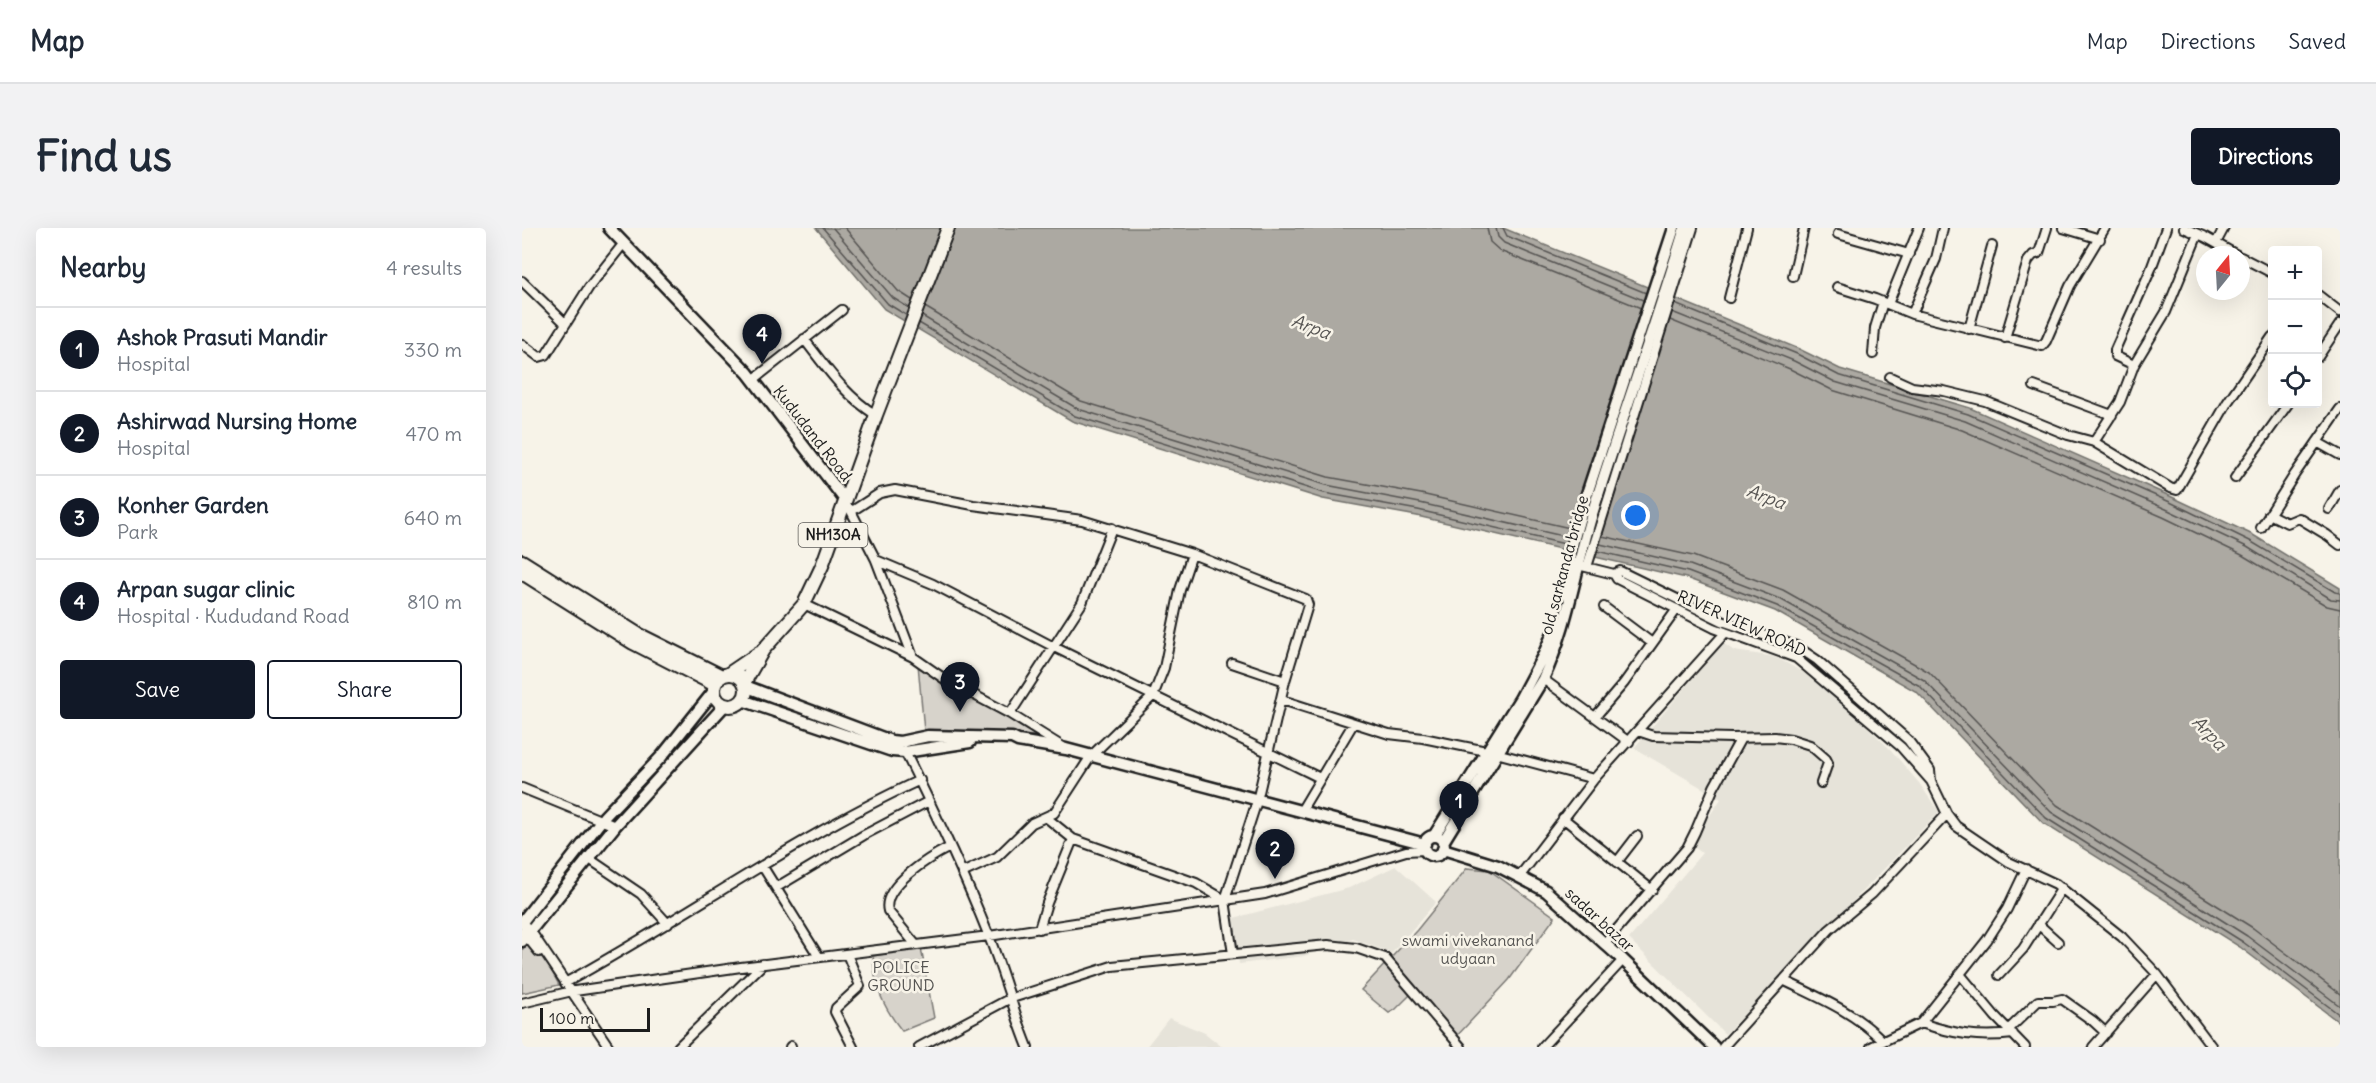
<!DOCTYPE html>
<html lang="en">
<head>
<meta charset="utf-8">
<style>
  body { margin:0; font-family:Delius,sans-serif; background:#f2f2f3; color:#1f2937 }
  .controls { position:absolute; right:18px; top:18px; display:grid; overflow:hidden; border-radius:6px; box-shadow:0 6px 24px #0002 }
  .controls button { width:54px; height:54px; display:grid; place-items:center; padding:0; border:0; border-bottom:2px solid #e0e1e3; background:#fff; color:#1f2937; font:30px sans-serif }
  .compass { position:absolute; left:1674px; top:18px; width:54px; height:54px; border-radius:50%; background:#fff; box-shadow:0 6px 24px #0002; rotate:18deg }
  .scale { position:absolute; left:18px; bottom:15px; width:110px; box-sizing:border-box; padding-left:6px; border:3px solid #1c1c1c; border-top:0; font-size:16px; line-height:21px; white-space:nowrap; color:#1c1c1c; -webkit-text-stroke:4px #f7f3e8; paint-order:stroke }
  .you { position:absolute; left:1114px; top:288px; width:21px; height:21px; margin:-15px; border:4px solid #fff; border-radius:50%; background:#1a73e8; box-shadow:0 0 0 9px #1a73e833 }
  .badge { display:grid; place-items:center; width:39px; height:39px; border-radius:50%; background:#111827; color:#fff; font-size:20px; font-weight:700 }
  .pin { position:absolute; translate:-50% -50px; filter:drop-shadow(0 2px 3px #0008) }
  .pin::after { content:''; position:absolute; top:32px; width:21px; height:18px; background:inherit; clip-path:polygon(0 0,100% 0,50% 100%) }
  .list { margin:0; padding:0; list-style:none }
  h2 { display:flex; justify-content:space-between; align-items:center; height:78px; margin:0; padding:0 24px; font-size:26px }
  h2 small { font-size:20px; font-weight:400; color:#747a83 }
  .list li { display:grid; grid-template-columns:39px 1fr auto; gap:18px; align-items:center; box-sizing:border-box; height:84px; padding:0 24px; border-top:2px solid #e0e1e3 }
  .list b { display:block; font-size:22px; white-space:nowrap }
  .list p { margin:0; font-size:20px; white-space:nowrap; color:#747a83 }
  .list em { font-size:20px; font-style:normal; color:#747a83 }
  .actions { display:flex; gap:12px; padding:18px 24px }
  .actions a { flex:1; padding:14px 0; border:2px solid #111827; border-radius:6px; text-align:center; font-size:21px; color:#111827 }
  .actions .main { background:#111827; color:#fff }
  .icon { flex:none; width:33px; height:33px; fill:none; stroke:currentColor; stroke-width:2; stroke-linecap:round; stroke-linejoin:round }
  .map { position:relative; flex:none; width:1818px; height:819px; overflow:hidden; border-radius:6px }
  header { display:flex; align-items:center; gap:36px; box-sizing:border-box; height:84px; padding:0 30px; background:#fff; border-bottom:2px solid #e0e1e3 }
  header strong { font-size:28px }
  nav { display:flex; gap:33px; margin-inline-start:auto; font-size:21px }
  .intro { display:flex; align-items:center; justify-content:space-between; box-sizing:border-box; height:144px; padding:0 36px }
  h1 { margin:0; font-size:42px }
  .button { padding:15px 27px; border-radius:6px; background:#111827; color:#fff; font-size:21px; font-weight:700 }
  main { display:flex; gap:36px; padding:0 36px }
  aside { flex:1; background:#fff; border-radius:6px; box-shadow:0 6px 24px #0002 }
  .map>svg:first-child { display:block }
  .built { fill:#e6e3d9 }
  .green { fill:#d7d3cb; stroke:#7a7874; stroke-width:1.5 }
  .water { fill:#aca9a2; stroke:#72716c; stroke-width:1.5 }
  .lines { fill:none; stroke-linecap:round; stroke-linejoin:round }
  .shore { stroke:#565452; stroke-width:1.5 }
  .minor-casing { stroke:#1c1c1c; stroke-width:12 }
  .major-casing { stroke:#1c1c1c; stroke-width:15 }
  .highway-casing { stroke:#1c1c1c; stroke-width:16 }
  .minor { stroke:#f7f3e8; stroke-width:8 }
  .major { stroke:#f7f3e8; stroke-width:10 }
  .highway { stroke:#f7f3e8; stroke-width:12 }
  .labels { text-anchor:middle; stroke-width:5; stroke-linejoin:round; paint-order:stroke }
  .shield { fill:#f7f3e8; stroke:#5e5c59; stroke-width:1.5 }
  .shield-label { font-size:15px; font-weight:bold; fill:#1c1c1c }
  .street-label { font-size:16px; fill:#1c1c1c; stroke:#f7f3e8 }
  .park-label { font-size:16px; fill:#545351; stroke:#f7f3e8 }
  .water-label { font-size:18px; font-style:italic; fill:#565452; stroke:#f7f3e8 }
</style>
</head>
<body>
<header>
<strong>Map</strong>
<nav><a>Map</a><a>Directions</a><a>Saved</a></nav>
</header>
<div class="intro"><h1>Find us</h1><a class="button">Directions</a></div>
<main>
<aside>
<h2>Nearby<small>4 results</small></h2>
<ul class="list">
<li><span class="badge">1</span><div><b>Ashok Prasuti Mandir</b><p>Hospital</p></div><em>330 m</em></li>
<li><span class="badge">2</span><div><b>Ashirwad Nursing Home</b><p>Hospital</p></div><em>470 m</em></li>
<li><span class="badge">3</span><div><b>Konher Garden</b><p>Park</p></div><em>640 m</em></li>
<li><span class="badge">4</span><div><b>Arpan sugar clinic</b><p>Hospital · Kududand Road</p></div><em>810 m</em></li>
</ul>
<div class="actions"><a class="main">Save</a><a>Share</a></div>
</aside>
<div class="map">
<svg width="1818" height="819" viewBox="0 0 1818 819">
  <rect width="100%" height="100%" fill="#f7f3e8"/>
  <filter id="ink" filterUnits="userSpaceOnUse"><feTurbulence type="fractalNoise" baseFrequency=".0167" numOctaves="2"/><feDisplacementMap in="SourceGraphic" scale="12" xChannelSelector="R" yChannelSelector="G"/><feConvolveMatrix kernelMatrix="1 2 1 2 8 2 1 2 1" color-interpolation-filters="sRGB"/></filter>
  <g filter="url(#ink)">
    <path class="built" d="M1201,415L1212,423L1248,428L1257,431L1279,443L1302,461L1333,487L1368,521L1397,555L1417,584L1203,806L1107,711L1180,625L1168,616L1199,571L1112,520Z
      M874,638L914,674L870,725L831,711L782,728L717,736L712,690L827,660Z
      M647,790L683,805L700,819H624Z"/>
    <path class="green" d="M396,436L442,465L519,508L402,503Z
      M945,640L967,642L1033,689L987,752L933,810L888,767L873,782L867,785L839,762L895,702Z
      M11,708L37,757L0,765V722Z
      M399,720L412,790L380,803C361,779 352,758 351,728Z"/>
    <path class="water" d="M294,0H981L1277,121L1318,141L1448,180L1650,269L1731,307L1818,360V795L1718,719L1521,595L1395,464L1253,383L1164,350L895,288L801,271L550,193L362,81Z"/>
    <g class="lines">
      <path class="shore" d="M301,0L366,76L384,87
        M311,0L371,70L387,80
        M323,0L376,63L390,72
        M965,0L968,14L978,23L1119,80
        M974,0L976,9L982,15L1121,72
        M981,0L985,8L1124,65
        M1153,76L1275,126L1316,147L1446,186L1648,274L1728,313L1813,364L1818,365
        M403,79L559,173L806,249L899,266L1048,300
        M1150,84L1272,133L1313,154L1443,193L1644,281L1725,319L1809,371L1818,372
        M400,88L556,181L804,257L898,275L1045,309
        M1148,92L1268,141L1310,162L1440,202L1641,289L1720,327L1805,378L1818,381
        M397,95L553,188L802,265L896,282L1043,316
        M1080,308L1171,328L1261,362L1407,444L1535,577L1731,700L1818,766
        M1078,316L1168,337L1258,371L1402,452L1529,584L1725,708L1818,778
        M1075,323L1166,344L1255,378L1398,458L1524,590L1721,714L1818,787"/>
      <g class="minor-casing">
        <path id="minor" d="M1541,0L1578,11
          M1662,0L1683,9L1715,27
          M1316,6L1387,26
          M1694,15L1702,0
          M1719,29L1750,45
          M1271,48L1282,0
          M0,53L43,95
          M1315,59L1353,71L1390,86L1520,118L1524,113L1548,58L1583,0
          M1796,67L1818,84
          M1207,70L1225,0
          M1366,76L1397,0
          M1390,86L1414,31L1421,0
          M1447,101L1470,18
          M1483,110L1506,33L1511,27L1517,25L1525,0
          M282,111C304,139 323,168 354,187
          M0,116L17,129L24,127L67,59L102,15
          M1351,126L1353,100L1361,74
          M1796,129L1818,96
          M1612,137L1593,128V122L1629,41L1644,0
          M1368,149L1390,159L1422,163L1463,173L1546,207L1572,214L1648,260L1655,262L1705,175L1750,109
          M231,152L320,82
          M1512,158L1590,187
          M1572,214L1598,174L1612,137L1644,84L1676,6
          M1795,214L1818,227
          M1713,250L1766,176
          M328,281L354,332L391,429L424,452L488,486L541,519
          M1807,281L1818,262
          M330,283L358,265L373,262L451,277L560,292L670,326L784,371L786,377L763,453L735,573L703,672L711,726
          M1747,286L1765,295L1777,290L1805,307L1818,317
          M1739,300L1773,246L1818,181
          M354,332L411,356L532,419L798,550
          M1056,337L1092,346L1098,343L1200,393L1274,418L1295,432L1386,512L1408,542L1409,553L1425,586L1434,598L1487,634L1534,656L1600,709L1635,746L1690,819
          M1065,339L1171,0
          M1092,346L1095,351L1192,400L1274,430L1379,519L1409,553
          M282,376L391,429
          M1082,379L1130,415
          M710,435L763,453
          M1021,451L1107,514
          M760,472L867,506L901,510L974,525L1072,551
          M488,486L560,375L590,300
          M1073,489L1102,455L1155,381
          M1116,503L1131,508L1210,510L1253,509L1269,511L1288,517L1304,531L1306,535L1299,555
          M382,522C412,582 441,643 466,706C481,743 491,782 506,819
          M0,560L93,598
          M779,583L831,496
          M525,590L551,611L674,655L703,672
          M1041,590L1130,662
          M66,630L119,666L146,696
          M1095,634L1115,608
          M241,639L297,729
          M440,645L475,629L510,595L532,585L569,528L631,468L642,440L658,362L670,326
          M997,649L1072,551L1203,405
          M255,659L342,607L407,573
          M0,695L8,702L87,819
          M1516,696L1536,714
          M517,701L525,675L551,611
          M0,703L17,724
          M1083,715L1165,620L1173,604L1192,559L1219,510
          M394,717L366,683C359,658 410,628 428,619
          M325,726L338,758L314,780L313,784L331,819
          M1438,746L1473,788L1503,819
          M1477,747L1501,721L1540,660
          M1263,753C1298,770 1332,784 1360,812
          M43,755C162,690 274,609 398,552
          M0,775L46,764L219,739L467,708L743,666L884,623L903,622
          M1399,795C1432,806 1456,810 1491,806
          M1486,802L1516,773H1531L1540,771L1571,793L1584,805
          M156,819L241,736
          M268,819L269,818
          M397,819L487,771L590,738L806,717L834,720L863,730L939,819
          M1020,819L1101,732
          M1201,819L1307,702L1350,666L1425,586
          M1349,819L1399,795L1465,712L1485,681L1504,641
          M1571,819L1635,746"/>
      </g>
      <g class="major-casing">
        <path id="major" d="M87,0L226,145L323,272
          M1044,367L1048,324L1061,278L1152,0
          M223,458L369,513L378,514L406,508L490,510L496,513L544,521L903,616
          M220,472L370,523L383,524L448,514
          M912,608L998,471L1022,426L1036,393
          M902 618a10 10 0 1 1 20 0a10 10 0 1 1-20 0Z
          M921,614L1021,451C1046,398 1053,342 1070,286C1100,190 1134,96 1163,0
          M921,621L976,638L1024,663L1101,732L1192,819
          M0,694L82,589L140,528L192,463
          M0,713L93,598L203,477"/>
      </g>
      <g class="highway-casing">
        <path id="highway" d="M0,333L116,406L200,448
          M0,345L111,415L193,457
          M206,446L237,425
          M192 462a16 16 0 1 1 32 0a16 16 0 1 1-32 0Z
          M222,455L241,422L282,376L300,338L354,187L426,0"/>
      </g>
      <use href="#minor" class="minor"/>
      <use href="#major" class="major"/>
      <use href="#highway" class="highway"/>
    </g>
  </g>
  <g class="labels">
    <rect class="shield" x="276.5" y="295" width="69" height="24" rx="4.5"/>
    <g class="shield-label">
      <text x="311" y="312">NH130A</text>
    </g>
    <g class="street-label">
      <text transform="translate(291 205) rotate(52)" y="6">Kududand Road</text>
      <text transform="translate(1042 337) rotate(-75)" y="6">old sarkanda bridge</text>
      <text transform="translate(1220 395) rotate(24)" y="6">RIVER VIEW ROAD</text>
      <text transform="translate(1078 691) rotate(42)" y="6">sadar bazar</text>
    </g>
    <g class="park-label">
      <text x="946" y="718">swami vivekanand<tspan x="946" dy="18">udyaan</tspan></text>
      <text x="379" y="745">POLICE<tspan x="379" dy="18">GROUND</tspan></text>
    </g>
    <g class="water-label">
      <text transform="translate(789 99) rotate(21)" y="6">Arpa</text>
      <text transform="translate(1244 269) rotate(21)" y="6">Arpa</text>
      <text transform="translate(1687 505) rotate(46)" y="6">Arpa</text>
    </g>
  </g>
</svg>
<div class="controls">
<button>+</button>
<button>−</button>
<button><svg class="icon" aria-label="locate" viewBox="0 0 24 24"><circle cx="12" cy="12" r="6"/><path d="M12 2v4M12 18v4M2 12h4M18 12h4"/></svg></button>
</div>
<svg class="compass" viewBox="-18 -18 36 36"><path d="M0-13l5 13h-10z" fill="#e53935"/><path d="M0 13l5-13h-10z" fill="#747a83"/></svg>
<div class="scale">100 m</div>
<div class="you"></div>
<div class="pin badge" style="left:937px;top:603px">1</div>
<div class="pin badge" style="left:753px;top:651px">2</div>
<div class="pin badge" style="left:438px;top:484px">3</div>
<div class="pin badge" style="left:240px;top:136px">4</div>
</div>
</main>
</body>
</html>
